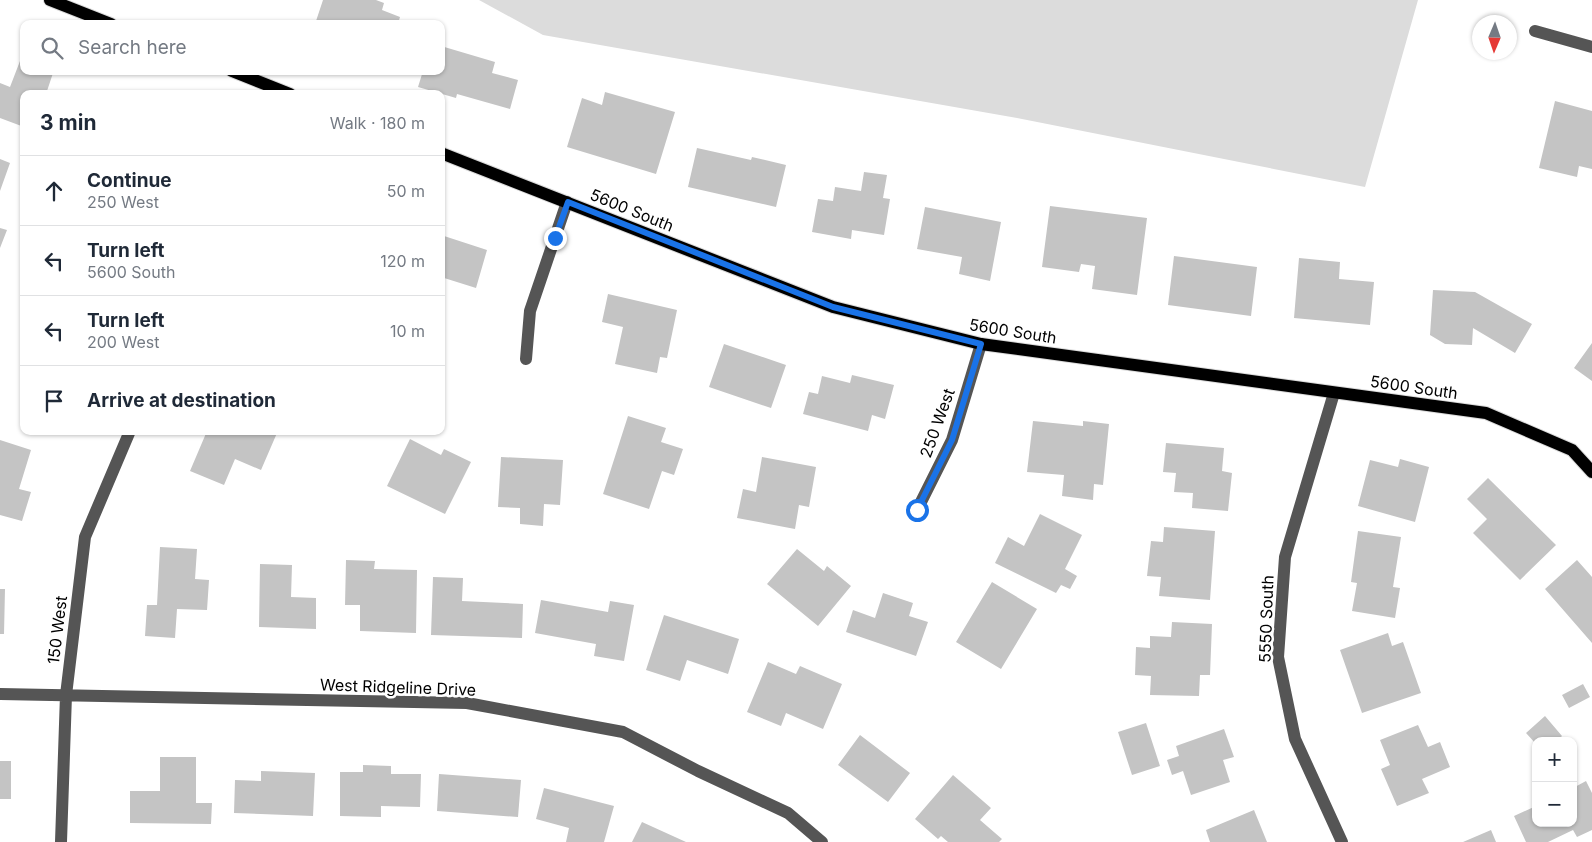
<!DOCTYPE html>
<html lang="en">
<head>
<meta charset="utf-8">
<style>
  body { margin:0; font-family:Inter,sans-serif; background:#f2f2f3; color:#1f2937 }
  .controls { position:absolute; right:15px; bottom:15px; display:grid; overflow:hidden; border-radius:10px; box-shadow:0 1px 4px #0004 }
  .controls button { width:45px; height:45px; display:grid; place-items:center; padding:0; border:0; border-bottom:1px solid #e0e1e3; background:#fff; color:#1f2937; font:25px sans-serif }
  .compass { position:absolute; left:1472px; top:15px; width:45px; height:45px; border-radius:50%; background:#fff; box-shadow:0 1px 4px #0004; rotate:182deg }
  .stop { position:absolute; width:15px; height:15px; margin:-11px; border:4px solid #1a73e8; border-radius:50%; background:#fff }
  .stop.end { background:#1a73e8; border-color:#fff; box-shadow:0 1px 5px #0008 }
  .list { margin:0; padding:0; list-style:none }
  h2 { display:flex; justify-content:space-between; align-items:center; height:65px; margin:0; padding:0 20px; font-size:21px }
  h2 small { font-size:16px; font-weight:400; color:#747a83 }
  .list li { display:grid; grid-template-columns:32px 1fr auto; gap:15px; align-items:center; box-sizing:border-box; height:70px; padding:0 20px; border-top:1px solid #e0e1e3 }
  .list b { display:block; font-size:19px; white-space:nowrap }
  .list p { margin:0; font-size:16px; white-space:nowrap; color:#747a83 }
  .list em { font-size:16px; font-style:normal; color:#747a83 }
  .icon { flex:none; width:28px; height:28px; fill:none; stroke:currentColor; stroke-width:2; stroke-linecap:round; stroke-linejoin:round }
  .map { position:relative; flex:none; width:1592px; height:842px; overflow:hidden }
  .search { position:absolute; background:#fff; box-shadow:0 1px 4px #0004; left:20px; top:20px; width:425px; height:55px; display:flex; align-items:center; gap:12px; box-sizing:border-box; padding:0 18px; border-radius:10px; color:#747a83; font-size:19px }
  .panel { position:absolute; background:#fff; box-shadow:0 1px 4px #0004; left:20px; top:90px; width:425px; height:345px; border-radius:10px }
  .map>svg:first-child { display:block }
  .green { fill:#dcdcdc }
  .building { fill:#c4c4c4 }
  .lines { fill:none; stroke-linecap:round; stroke-linejoin:round }
  .major-casing { stroke:#dbdbdb; stroke-width:14 }
  .minor { stroke:#555; stroke-width:12 }
  .major { stroke:#000; stroke-width:12 }
  .route { stroke:#1a73e8; stroke-width:6 }
  .labels { text-anchor:middle; stroke-width:5; stroke-linejoin:round; paint-order:stroke }
  .street-label { font-size:16px; fill:#000; stroke:#fff }
</style>
</head>
<body>
<div class="map">
<svg width="1592" height="842" viewBox="0 0 1592 842">
  <rect width="100%" height="100%" fill="#fff"/>
  <path class="green" d="M479,0H1418L1365,187L1017,118L543,35Z"/>
  <path class="building" d="M323,0H376L384,3L382,10L400,17L398,24H315Z
    M441,46L495,62L492,73L518,80L510,109L457,94L456,98L418,87L423,71H441Z
    M20,61L24,62V71H48L53,73L46,94H24V127L0,118V83L10,87Z
    M605,92L675,112L656,174L567,147L582,98L602,105Z
    M1555,101L1592,111V169L1579,166L1577,177L1539,168Z
    M697,148L751,160L752,157L786,165L776,207L688,187Z
    M0,159L10,163L0,191Z
    M864,172L887,175L883,198L890,199L884,235L852,230L851,239L812,232L818,199L833,201L835,187L861,191Z
    M1050,206L1147,218L1137,295L1092,289L1095,266L1081,264L1079,272L1042,267Z
    M925,207L1001,222L990,281L959,274L962,257L917,249Z
    M0,228L7,230L0,248Z
    M441,235L487,250L476,288L441,277Z
    M1174,256L1257,267L1251,316L1168,305Z
    M1299,258L1340,262L1339,279L1374,282L1370,325L1294,318Z
    M1433,290L1475,292L1532,324L1515,353L1473,328L1472,345L1445,344L1430,335Z
    M608,294L677,310L667,358L660,357L657,373L615,364L623,327L602,322Z
    M1592,343V381L1574,368Z
    M724,344L786,365L771,408L709,387Z
    M852,375L894,385L885,419L872,415L868,431L803,414L809,392L818,394L822,376L850,383Z
    M628,416L666,428L661,442L683,449L674,475L662,471L649,509L603,494Z
    M1033,421L1083,426V421L1109,424L1103,485L1094,484L1093,500L1062,496L1064,475L1027,472Z
    M207,431H274L277,433L261,470L235,459L224,485L190,471Z
    M410,439L441,455L444,449L471,462L445,514L387,486Z
    M0,440L31,450L19,489L31,492L22,521L0,515Z
    M1166,443L1224,448L1222,471L1232,473L1228,511L1192,508L1193,493L1174,492L1176,473L1163,472Z
    M501,457L563,460L560,505L544,504L543,526L520,524V508L498,507Z
    M762,457L816,467L809,507L799,505L795,529L737,518L743,489L756,492Z
    M1400,459L1429,467L1415,522L1358,506L1370,460L1398,467Z
    M1488,478L1556,545L1520,580L1473,533L1487,519L1467,499Z
    M1040,514L1082,535L1065,569L1077,576L1070,589L1061,585L1056,593L995,563L1008,537L1024,546Z
    M1164,527L1215,531L1210,600L1159,596L1161,577L1147,576L1151,541L1163,542Z
    M1358,531L1401,537L1393,587L1400,588L1395,618L1352,611L1357,583L1351,582Z
    M160,547L197,549L195,579L209,580L207,610L177,609L175,638L145,636L147,605H157Z
    M797,549L824,571L827,566L851,586L818,626L767,584Z
    M346,560L375,561L374,569L417,570L416,633L360,631V605H345Z
    M1577,560L1592,577V643L1545,589Z
    M260,564L292,565L291,597L316,598V629L259,627Z
    M433,577L463,578L462,601L523,604L522,638L431,635Z
    M992,582L1037,609L1001,669L956,642Z
    M0,589H5L4,634H0Z
    M883,593L913,603L909,616L928,622L916,656L846,632L853,610L875,618Z
    M541,600L608,612L610,601L634,605L624,661L594,656L596,644L535,633Z
    M664,615L739,639L728,674L687,660L680,681L646,670Z
    M1172,622L1212,624L1210,675H1200L1199,696L1150,695L1151,676L1135,675L1136,647L1150,648V636L1171,637Z
    M1388,633L1392,646L1403,642L1421,693L1362,713L1340,650Z
    M768,662L796,674L800,666L842,684L823,729L786,713L781,726L747,712Z
    M1583,684L1590,697L1569,708L1562,695Z
    M1545,716L1562,736L1557,741H1536V744L1526,733Z
    M1146,723L1160,766L1132,775L1118,732Z
    M1418,725L1428,747L1440,742L1450,767L1422,779L1429,793L1397,806L1381,769L1390,765L1380,740Z
    M1224,729L1234,757L1223,760L1230,782L1191,795L1183,771L1172,775L1167,760L1179,756L1176,746Z
    M860,735L910,773L888,802L838,765Z
    M160,757H196V803H212L211,824L130,823V791H160Z
    M0,761H11V799H0Z
    M363,765L391,766V774H421L420,807L381,806V817L340,816V772H363Z
    M261,771L315,773L313,816L234,813L235,780L261,781Z
    M439,774L521,780L518,817L437,811Z
    M953,775L991,808L980,820L1002,839L999,842H948L941,836L938,839L915,819Z
    M1586,781L1592,793V830L1577,837L1573,830L1548,842H1526L1514,816L1536,806V823H1573V788Z
    M544,788L614,806L604,842H566L569,828L536,819Z
    M1254,810L1267,842H1210L1206,830Z
    M642,822L686,842H632Z
    M1491,830L1496,842H1463Z"/>
  <g class="lines">
    <g class="major-casing">
      <path id="major" d="M50,0L111,24
        M232,71L290,94
        M441,153L833,307L981,344L1486,413L1572,450L1592,472"/>
    </g>
    <path class="minor" d="M1535,31L1592,47
      M526,359L530,311L567,202
      M1334,393L1285,557L1278,657L1295,739L1342,842
      M917,510L952,440L981,344
      M0,694L467,703L623,732L698,771L788,813L822,842
      M61,842L66,695L85,537L130,431"/>
    <use href="#major" class="major"/>
  </g>
  <g class="lines">
    <path class="route" d="M555,238L568,202L833,307L981,344L952,440L917,510"/>
  </g>
  <g class="labels">
    <g class="street-label">
      <text transform="translate(632 210) rotate(22)" y="6">5600 South</text>
      <text transform="translate(1013 331) rotate(9)" y="6">5600 South</text>
      <text transform="translate(1414 387) rotate(8)" y="6">5600 South</text>
      <text transform="translate(937 423) rotate(-70)" y="6">250 West</text>
      <text transform="translate(1266 619) rotate(-88)" y="6">5550 South</text>
      <text transform="translate(57 630) rotate(-83)" y="6">150 West</text>
      <text transform="translate(398 687) rotate(2)" y="6">West Ridgeline Drive</text>
    </g>
  </g>
</svg>
<div class="controls">
<button>+</button>
<button>−</button>
</div>
<svg class="compass" viewBox="-18 -18 36 36"><path d="M0-13l5 13h-10z" fill="#e53935"/><path d="M0 13l5-13h-10z" fill="#747a83"/></svg>
<div class="stop" style="left:917px;top:510px"></div>
<div class="stop end" style="left:555px;top:238px"></div>
<div class="search"><svg class="icon" aria-label="search" viewBox="0 0 24 24"><circle cx="10" cy="10" r="6"/><path d="M15 15l6 6"/></svg>Search here</div>
<section class="panel">
<h2>3 min<small>Walk · 180 m</small></h2>
<ul class="list">
<li><svg class="icon" aria-label="ahead" viewBox="0 0 24 24"><path d="M12 20V5M6 11l6-6 6 6"/></svg><div><b>Continue</b><p>250 West</p></div><em>50 m</em></li>
<li><svg class="icon" aria-label="left" viewBox="0 0 24 24"><path d="M17 20v-9H6M10 6l-5 5 5 5"/></svg><div><b>Turn left</b><p>5600 South</p></div><em>120 m</em></li>
<li><svg class="icon" aria-label="left" viewBox="0 0 24 24"><path d="M17 20v-9H6M10 6l-5 5 5 5"/></svg><div><b>Turn left</b><p>200 West</p></div><em>10 m</em></li>
<li><svg class="icon" aria-label="arrive" viewBox="0 0 24 24"><path d="M6 21V4h12l-3 4 3 4H6"/></svg><div><b>Arrive at destination</b></div></li>
</ul>
</section>
</div>
</body>
</html>
